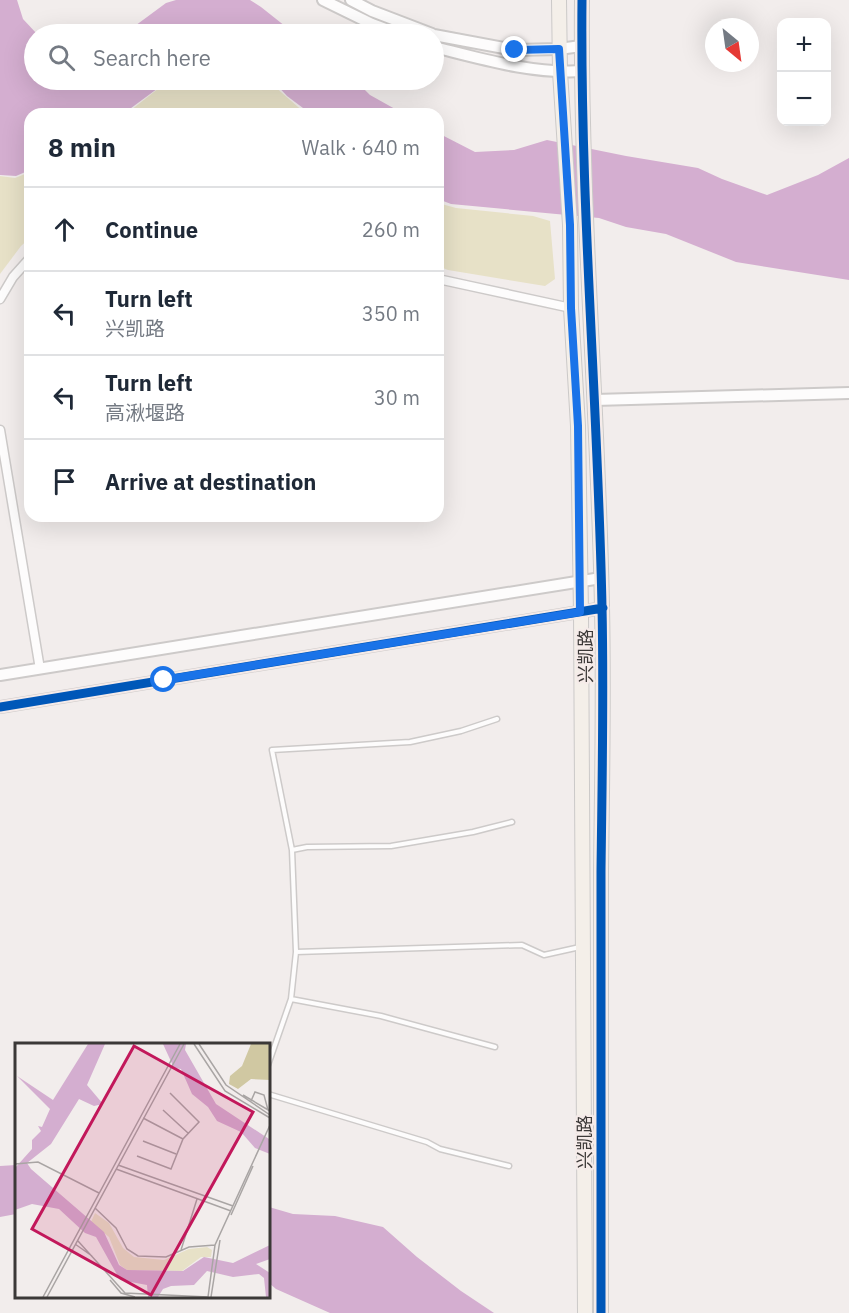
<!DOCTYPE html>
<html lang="en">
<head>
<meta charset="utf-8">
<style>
  body { margin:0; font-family:"IBM Plex Sans","Noto Sans SC",sans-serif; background:#f6f6f7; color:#1f2937 }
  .controls { position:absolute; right:18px; top:18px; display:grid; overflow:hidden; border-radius:12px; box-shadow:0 6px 24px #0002 }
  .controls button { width:54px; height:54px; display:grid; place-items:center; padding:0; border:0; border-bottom:2px solid #e0e1e3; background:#fff; color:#1f2937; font:30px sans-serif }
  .compass { position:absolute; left:705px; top:18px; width:54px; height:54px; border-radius:50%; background:#fff; box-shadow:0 6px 24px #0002; rotate:151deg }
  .stop { position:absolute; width:18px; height:18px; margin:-14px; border:4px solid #1a73e8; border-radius:50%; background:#fff }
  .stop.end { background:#1a73e8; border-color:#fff; box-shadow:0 2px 6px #0008 }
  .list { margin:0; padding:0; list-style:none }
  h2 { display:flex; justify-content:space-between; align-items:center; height:78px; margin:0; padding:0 24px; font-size:26px }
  h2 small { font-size:20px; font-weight:400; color:#747a83 }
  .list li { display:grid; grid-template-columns:39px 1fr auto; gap:18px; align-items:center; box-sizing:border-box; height:84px; padding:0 24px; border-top:2px solid #e0e1e3 }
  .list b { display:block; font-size:22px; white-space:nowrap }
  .list p { margin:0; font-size:20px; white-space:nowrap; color:#747a83 }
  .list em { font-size:20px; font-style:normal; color:#747a83 }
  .icon { flex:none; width:33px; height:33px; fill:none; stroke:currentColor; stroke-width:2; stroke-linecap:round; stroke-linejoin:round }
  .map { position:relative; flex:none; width:849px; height:1313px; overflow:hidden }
  .search { position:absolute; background:#fff; box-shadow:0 6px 24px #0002; left:24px; top:24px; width:420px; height:66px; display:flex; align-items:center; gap:15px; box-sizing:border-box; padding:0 21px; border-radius:33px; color:#747a83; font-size:22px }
  .panel { position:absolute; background:#fff; box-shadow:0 6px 24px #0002; left:24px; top:108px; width:420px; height:414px; border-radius:18px }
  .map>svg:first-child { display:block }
  .green { fill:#e7e1c7 }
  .water { fill:#d4aed0 }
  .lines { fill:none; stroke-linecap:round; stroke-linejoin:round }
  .service-casing { stroke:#cdcac9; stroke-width:7 }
  .minor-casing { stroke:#cdcac9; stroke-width:11 }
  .tertiary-casing { stroke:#cdcac9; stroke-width:14 }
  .primary-casing { stroke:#cbc9c8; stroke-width:16 }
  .service { stroke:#fdfcfc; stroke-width:4 }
  .minor { stroke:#fdfcfc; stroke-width:8 }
  .tertiary { stroke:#fdfcfc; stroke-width:10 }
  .primary { stroke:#f4efe9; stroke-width:14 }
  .cycleway-casing { stroke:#f5ebe9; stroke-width:13 }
  .cycleway { stroke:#0057b8; stroke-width:9 }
  .route { stroke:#1a73e8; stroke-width:8 }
  .labels { text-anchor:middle; stroke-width:4.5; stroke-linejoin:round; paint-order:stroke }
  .street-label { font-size:18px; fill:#3b3837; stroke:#f5ebe9 }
  .inset-road { fill:none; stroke:#a9a5a4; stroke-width:1.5 }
  .view { fill:#c2185b; fill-opacity:0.15; stroke:#c2185b; stroke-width:3 }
  .inset-edge { fill:none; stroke:#3b3837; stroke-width:3 }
</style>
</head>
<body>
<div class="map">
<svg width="849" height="1313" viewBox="0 0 849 1313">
  <rect width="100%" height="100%" fill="#f2edec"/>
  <path class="green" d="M173,80H271L273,85L306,114H126L159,88Z
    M30,172V238L21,246L0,274V176L15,178Z
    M438,203L456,208L533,216L550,221L555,279L545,286L448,270L438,266Z"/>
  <path class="water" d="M0,0H17L23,19L37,34H34V80H169L123,114H30V170L16,176L0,175Z
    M176,0H250L261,7L295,34H124L166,3Z
    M274,80H355L370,95L404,114H311L287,96L275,83Z
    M438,133L475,152L514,150L547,140L626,156L698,168L722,179L767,195L818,175L849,158V280L736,262L666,234L626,227L599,218L451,204L438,199Z
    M16,1165V1214L0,1217V1166Z
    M269,1207L293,1214L335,1216L383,1227L417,1257L461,1291L494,1313H330L276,1289L269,1283Z"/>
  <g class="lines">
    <g class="service-casing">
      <path id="service" d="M292,850L307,847L391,846L473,832L512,822
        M296,952L522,945L544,955L580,947
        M291,999L381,1016L495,1047
        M268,1065L291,999L296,952L292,850L272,750L410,742L461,731L497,719
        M268,1094L427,1142L440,1149L509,1166"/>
    </g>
    <g class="minor-casing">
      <path id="minor" d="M438,279L571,308
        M0,299L13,277L30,258
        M0,430L40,669"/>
    </g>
    <g class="tertiary-casing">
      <path id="tertiary" d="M323,0L372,24L399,34
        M351,0L372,11L432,34
        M434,35L515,50L559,49L581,46
        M434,47C482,59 532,74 582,71
        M595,400L849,393
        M0,675L601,578
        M0,707L603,608"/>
    </g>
    <g class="primary-casing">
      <path id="primary" d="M559,0L560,72L570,225L571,308L578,426L581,612L585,1313
        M582,0C580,202 598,404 602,607C604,695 602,783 601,871C601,1018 601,1166 601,1313"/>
    </g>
    <use href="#service" class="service"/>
    <use href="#minor" class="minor"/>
    <use href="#tertiary" class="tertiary"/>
    <use href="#primary" class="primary"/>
    <g class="cycleway-casing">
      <path id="cycleway" d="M582,0C580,202 598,404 602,607C604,695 602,783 601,871C601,1018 601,1166 601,1313
        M0,707L603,608"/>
    </g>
    <use href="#cycleway" class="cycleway"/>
  </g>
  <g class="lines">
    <path class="route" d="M164,680L580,612L578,426L571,308L570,225L559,49L515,50"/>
  </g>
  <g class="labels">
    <g class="street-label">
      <text transform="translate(586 656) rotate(-90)" y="6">兴凯路</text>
      <text transform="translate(585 1142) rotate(-90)" y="6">兴凯路</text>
    </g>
  </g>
  <g transform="translate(15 1043)">
    <rect width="255" height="255" fill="#f2edec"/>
    <path d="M80,170L94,180L108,205L119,214L149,217L174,206L192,204L197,207L196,214H186L167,228L112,227L105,222L94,194L76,179Z" fill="#e7e1c7"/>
    <path d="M236,1H255V37L236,36L223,46L214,41L215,33L227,23Z" fill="#d0c8a2"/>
    <path d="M73,1H90L72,42L88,61L79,63L64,56L36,101L12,120L16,126L89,189L104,222L112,227L168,228L189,214L218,220L255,202V216L241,221L255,230V254H251L249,235L244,231L218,234L192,228L179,242L156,243L148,246L143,254H133L132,242L105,237L81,194L70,190L44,166L17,161L0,167V125L17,106V97L26,88L23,83L27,84L35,66L2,33L38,57ZM148,1H171L170,7L201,61L254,96L255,111L240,105L226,89L202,78L193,64L177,51L166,26L159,25Z" fill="#d4aed0"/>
    <path class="inset-road" d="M179,1L210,48L255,75M184,1L211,42L255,72M228,52L255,68M236,58L240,49L249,52L253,67M148,67L173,90M128,75L168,96M128,98L161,111M122,113L156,126L168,96L184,79L155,50M0,121L23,119L84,150M103,122L218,163M101,126L216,168M80,165L101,185L112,206L123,213L151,214L174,204L200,202M216,172L238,123M63,198L110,250L193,254M60,201L77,213M166,207L182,156M95,237L106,250L120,254M28,254L165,1M32,254L169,1M193,254L200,202L255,82M196,254L205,197"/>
    <path class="view" d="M119,3L238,69L136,252L17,186Z"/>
    <rect width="255" height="255" class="inset-edge"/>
  </g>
</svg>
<div class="controls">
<button>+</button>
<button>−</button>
</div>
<svg class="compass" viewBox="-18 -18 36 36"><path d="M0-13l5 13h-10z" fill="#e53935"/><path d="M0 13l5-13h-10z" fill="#747a83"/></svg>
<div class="stop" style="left:164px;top:680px"></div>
<div class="stop end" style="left:515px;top:50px"></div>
<div class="search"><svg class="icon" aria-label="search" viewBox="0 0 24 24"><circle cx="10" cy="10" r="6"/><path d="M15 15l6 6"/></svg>Search here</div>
<section class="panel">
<h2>8 min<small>Walk · 640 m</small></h2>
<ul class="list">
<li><svg class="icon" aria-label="ahead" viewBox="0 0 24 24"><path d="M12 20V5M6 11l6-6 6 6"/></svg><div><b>Continue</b></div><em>260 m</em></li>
<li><svg class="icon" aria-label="left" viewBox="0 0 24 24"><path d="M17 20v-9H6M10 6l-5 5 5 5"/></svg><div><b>Turn left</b><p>兴凯路</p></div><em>350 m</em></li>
<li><svg class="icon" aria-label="left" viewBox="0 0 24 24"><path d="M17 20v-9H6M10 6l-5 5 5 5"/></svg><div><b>Turn left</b><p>高湫堰路</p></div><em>30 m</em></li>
<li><svg class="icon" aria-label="arrive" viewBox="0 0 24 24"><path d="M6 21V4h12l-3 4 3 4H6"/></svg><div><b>Arrive at destination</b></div></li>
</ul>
</section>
</div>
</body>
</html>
